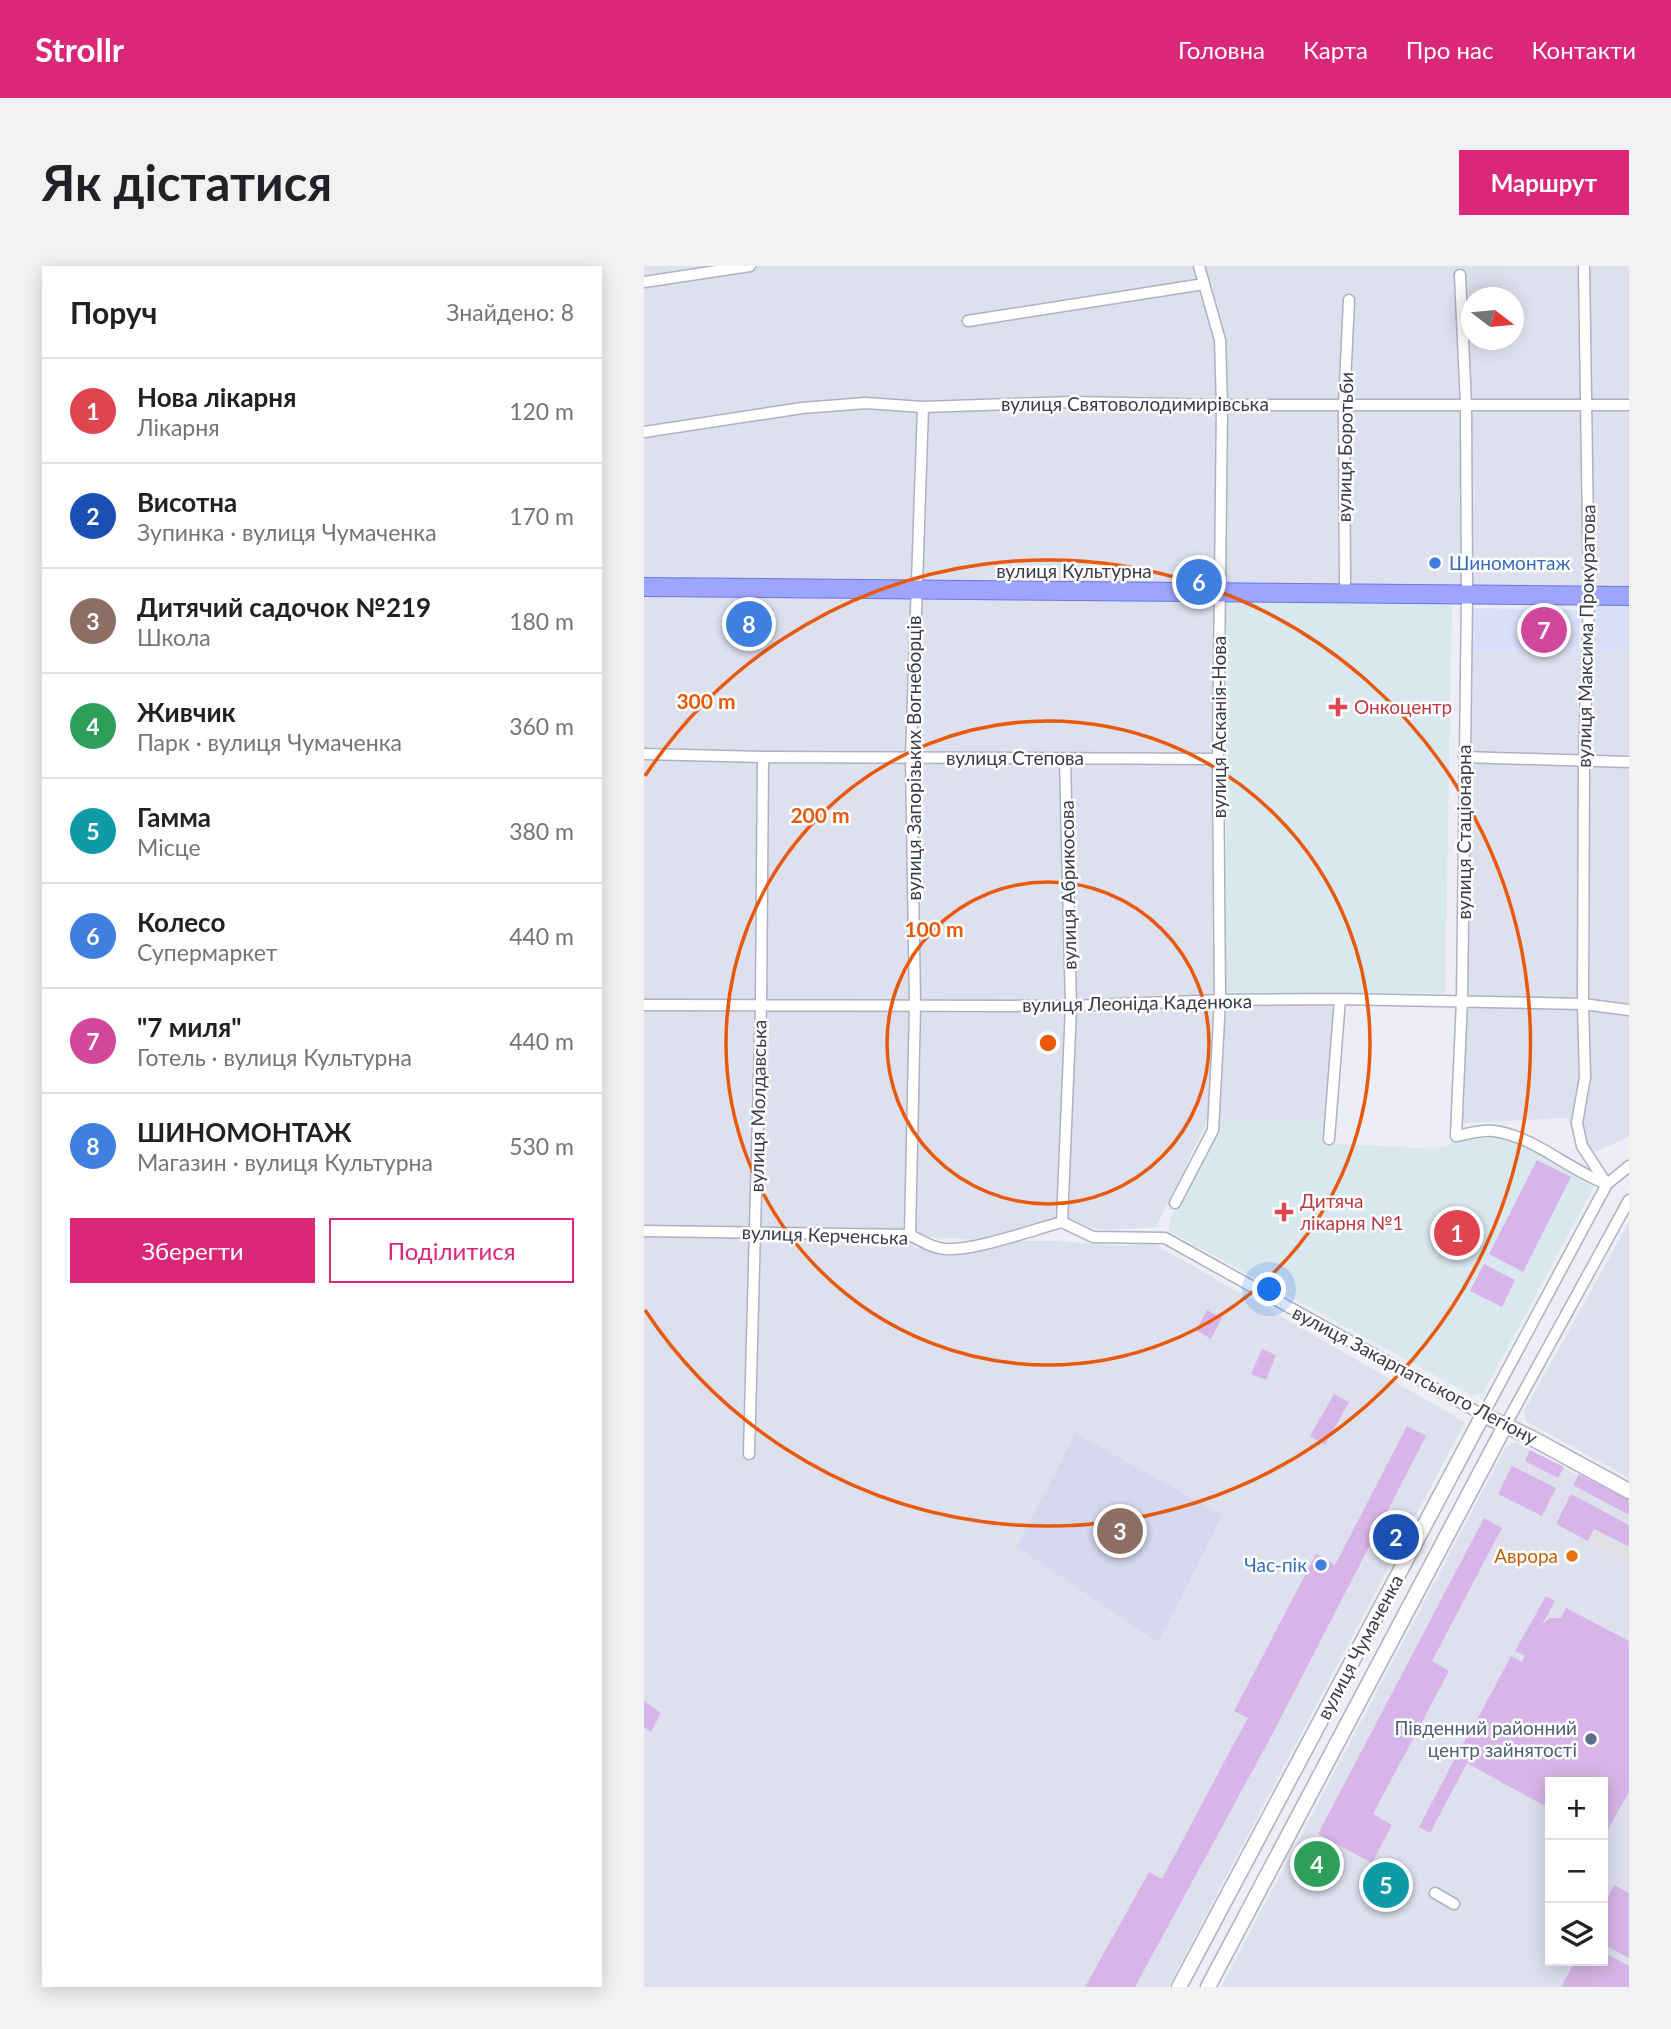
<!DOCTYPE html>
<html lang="uk">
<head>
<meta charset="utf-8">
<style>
  body { margin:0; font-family:Lato,sans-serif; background:#f2f2f2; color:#202124 }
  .controls { position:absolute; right:21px; bottom:21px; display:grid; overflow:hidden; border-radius:0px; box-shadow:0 4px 18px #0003 }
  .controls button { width:63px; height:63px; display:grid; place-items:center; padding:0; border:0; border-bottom:2px solid #e0e0e0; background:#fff; color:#202124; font:35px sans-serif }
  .compass { position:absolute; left:817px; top:21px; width:63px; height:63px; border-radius:50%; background:#fff; box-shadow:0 4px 18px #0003; rotate:106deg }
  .you { position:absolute; left:626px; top:1024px; width:24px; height:24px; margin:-18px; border:5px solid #fff; border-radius:50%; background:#1a73e8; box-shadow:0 0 0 10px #1a73e833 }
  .badge { display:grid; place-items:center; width:46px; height:46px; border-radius:50%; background:#db2777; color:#fff; font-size:23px; font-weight:700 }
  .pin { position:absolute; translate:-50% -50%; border:4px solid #fff; box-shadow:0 2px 7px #0006 }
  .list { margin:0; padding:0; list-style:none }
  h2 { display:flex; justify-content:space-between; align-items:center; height:91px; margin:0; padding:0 28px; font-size:30px }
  h2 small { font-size:23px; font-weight:400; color:#757577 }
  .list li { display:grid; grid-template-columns:46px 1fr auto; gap:21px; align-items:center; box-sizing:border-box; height:105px; padding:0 28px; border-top:2px solid #e0e0e0 }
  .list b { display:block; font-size:26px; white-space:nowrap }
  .list p { margin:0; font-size:23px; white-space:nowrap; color:#757577 }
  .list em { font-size:23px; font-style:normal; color:#757577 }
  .actions { display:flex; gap:14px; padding:21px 28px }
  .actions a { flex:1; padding:16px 0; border:2px solid #db2777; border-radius:0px; text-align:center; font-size:24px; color:#db2777 }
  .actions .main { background:#db2777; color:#fff }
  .icon { flex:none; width:38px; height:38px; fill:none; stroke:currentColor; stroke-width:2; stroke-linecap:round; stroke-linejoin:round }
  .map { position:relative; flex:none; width:985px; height:1721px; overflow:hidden; border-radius:0px }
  header { display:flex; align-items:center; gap:42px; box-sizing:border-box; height:98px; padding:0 35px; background:#db2777; color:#fff }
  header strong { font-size:33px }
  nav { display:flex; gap:38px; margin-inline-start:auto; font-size:24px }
  .intro { display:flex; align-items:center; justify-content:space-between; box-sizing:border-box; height:168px; padding:0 42px }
  h1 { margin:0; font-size:49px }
  .button { padding:18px 32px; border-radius:0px; background:#db2777; color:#fff; font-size:24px; font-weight:700 }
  main { display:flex; gap:42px; padding:0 42px }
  aside { flex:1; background:#fff; border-radius:0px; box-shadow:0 4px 18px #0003 }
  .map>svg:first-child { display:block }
  .residential { fill:#dee0ee; fill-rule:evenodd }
  .commercial { fill:#d8dff7 }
  .education { fill:#d6d8ef }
  .medical { fill:#d9e7ef }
  .green { fill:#d7b5e9 }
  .parking { fill:#e0e1e5 }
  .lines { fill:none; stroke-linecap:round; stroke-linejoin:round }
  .minor-casing { stroke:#aeb1c2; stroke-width:13 }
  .tertiary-casing { stroke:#aeb1c2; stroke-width:17 }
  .primary-casing { stroke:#6b77e4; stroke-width:20 }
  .minor { stroke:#fff; stroke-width:10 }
  .tertiary { stroke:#fff; stroke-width:14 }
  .primary { stroke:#9da5fe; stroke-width:18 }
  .ring { fill:none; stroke:#e8590c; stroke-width:3.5 }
  .shop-dot { fill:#3f7fe0; stroke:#fff; stroke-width:2.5 }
  .health-dot { fill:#e0444e; stroke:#fff; stroke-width:2.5 }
  .food-dot { fill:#e8710a; stroke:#fff; stroke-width:2.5 }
  .service-dot { fill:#5c6f8a; stroke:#fff; stroke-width:2.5 }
  .labels { text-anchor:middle; stroke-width:5; stroke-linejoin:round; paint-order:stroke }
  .street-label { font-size:19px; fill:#393c4b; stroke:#fff }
  .shop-label { font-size:19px; fill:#366cbe; stroke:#fff; text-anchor:start }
  .health-label { font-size:19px; fill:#be3a42; stroke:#fff; text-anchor:start }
  .food-label { font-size:19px; fill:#c56008; stroke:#fff; text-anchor:end }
  .service-label { font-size:19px; fill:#4e5e75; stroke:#fff; text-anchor:end }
  .centre { fill:#e8590c; stroke:#fff; stroke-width:3.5 }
  .ring-label { font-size:21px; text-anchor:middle; font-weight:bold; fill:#e8590c; stroke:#fff; stroke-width:5; stroke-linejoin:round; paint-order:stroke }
</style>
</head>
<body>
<header>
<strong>Strollr</strong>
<nav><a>Головна</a><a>Карта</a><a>Про нас</a><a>Контакти</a></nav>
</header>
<div class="intro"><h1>Як дістатися</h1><a class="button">Маршрут</a></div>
<main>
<aside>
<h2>Поруч<small>Знайдено: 8</small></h2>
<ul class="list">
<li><span class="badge" style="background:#e0444e">1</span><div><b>Нова лікарня</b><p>Лікарня</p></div><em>120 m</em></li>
<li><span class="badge" style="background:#1a4fb4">2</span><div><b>Висотна</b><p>Зупинка · вулиця Чумаченка</p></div><em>170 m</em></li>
<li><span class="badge" style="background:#8d6e63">3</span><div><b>Дитячий садочок №219</b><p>Школа</p></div><em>180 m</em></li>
<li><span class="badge" style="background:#2e9e5b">4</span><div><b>Живчик</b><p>Парк · вулиця Чумаченка</p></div><em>360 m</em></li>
<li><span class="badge" style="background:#0f9aa8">5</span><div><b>Гамма</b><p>Місце</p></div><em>380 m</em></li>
<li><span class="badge" style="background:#3f7fe0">6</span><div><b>Колесо</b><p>Супермаркет</p></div><em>440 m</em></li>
<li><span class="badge" style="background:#d1479c">7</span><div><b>&quot;7 миля&quot;</b><p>Готель · вулиця Культурна</p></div><em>440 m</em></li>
<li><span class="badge" style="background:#3f7fe0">8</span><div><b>ШИНОМОНТАЖ</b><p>Магазин · вулиця Культурна</p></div><em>530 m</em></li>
</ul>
<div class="actions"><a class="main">Зберегти</a><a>Поділитися</a></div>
</aside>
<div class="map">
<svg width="985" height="1721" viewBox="0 0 985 1721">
  <rect width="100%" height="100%" fill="#ecedf6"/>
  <path class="residential" d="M0,0H985V321L0,315ZM828,32H870V74H828Z
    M0,329L572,332L573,740L690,738L682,855L564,853L512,961L461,964L410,953L334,974L285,971L269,981L308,989L371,975H412L480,980L507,976L821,1156L524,1721H0Z
    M825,385H985V871L939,891L923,852L818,857Z
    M985,956V1212L882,1155L879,1147Z
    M872,1176L985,1237V1721H577L862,1181ZM906,1516H959V1695H906Z"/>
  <path class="commercial" d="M949,337H985V385H948Z
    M826,342L936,344L935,385H825Z"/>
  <path class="education" d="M431,1167L578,1249L514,1376L373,1281Z"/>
  <path class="medical" d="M582,334L808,336L801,727H582Z
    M573,853H684L683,877L790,883L838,868L883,880L949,922L840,1126L829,1130L525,965L527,952Z"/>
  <path class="green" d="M893,894L927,911L879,1006L845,988Z
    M840,998L871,1014L858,1041L826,1025Z
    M563,1044L578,1052L567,1073L552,1064Z
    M618,1083L632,1089L622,1114L607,1108Z
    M690,1128L705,1136L681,1179L666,1170Z
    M763,1160L782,1170L630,1465L491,1721H441L505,1606L518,1613L594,1470L604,1452L590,1445L672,1288L691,1299Z
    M886,1184L920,1201L914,1212L881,1195Z
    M868,1200L912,1222L898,1250L854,1228Z
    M935,1208L985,1234V1249L929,1219Z
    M927,1228L985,1259V1281L950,1263L944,1275L912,1258Z
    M840,1252L858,1262L788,1395L805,1405L729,1548L748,1559L728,1597L674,1568Z
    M902,1330L911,1335L898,1359L905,1352H917L922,1342L985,1375V1526L959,1572V1516H906V1543L823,1497L786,1567L775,1561L824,1468L836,1473L839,1467L829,1461L867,1390L878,1396L881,1390L871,1385Z
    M0,1435L17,1447L7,1466L0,1461Z
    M674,1577L689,1584L672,1619L657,1611Z
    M970,1619L985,1627V1692L959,1678V1641Z
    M959,1686L985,1700V1721H917L931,1695H959Z"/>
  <path class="parking" d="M950,1263L985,1281V1297L944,1275Z"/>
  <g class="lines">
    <g class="minor-casing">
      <path id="minor" d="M940,1L945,330L940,496L939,738L941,811L933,857L938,880L962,917
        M816,9L822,139L823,328L818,734L812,870C824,868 838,863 850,865C892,871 924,904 963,918
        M0,16L106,0
        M324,55L560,18
        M0,166L158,142L222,137L279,141L428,136L578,139H985
        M701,329L700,139L705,34
        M0,488L119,491L574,493
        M820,491L985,496
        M0,739L427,740L576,734L696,733L939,738L985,744
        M685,873L696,733
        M531,937L569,864L576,734L574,493L578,139L576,74L555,0
        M418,956L427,740L421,492
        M0,965L266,969C278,975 288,982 301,983C331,985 388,964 418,956L449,971L521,972L839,1149L963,918L985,900
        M266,969L271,739L267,491L279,141
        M862,1158L985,934
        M105,1188L117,738L119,491
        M791,1627L810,1638"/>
    </g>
    <g class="tertiary-casing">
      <path id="tertiary" d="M535,1721L839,1149L884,1170L985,1225
        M564,1721L862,1158"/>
    </g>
    <g class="primary-casing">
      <path id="primary" d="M0,321L985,330"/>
    </g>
    <use href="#minor" class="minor"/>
    <use href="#tertiary" class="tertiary"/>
    <use href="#primary" class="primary"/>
  </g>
  <g class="ring">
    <circle cx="404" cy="777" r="161"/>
    <circle cx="404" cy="777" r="322"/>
    <path d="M1 510A483 483 0 1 1 1 1044"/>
  </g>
  <g class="shop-dot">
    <circle cx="791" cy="297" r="7"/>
    <circle cx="677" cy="1299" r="7"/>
  </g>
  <g class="health-dot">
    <path d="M690.5 430.5h7v7h7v7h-7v7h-7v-7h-7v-7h7z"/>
    <path d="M636.5 935.5h7v7h7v7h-7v7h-7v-7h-7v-7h7z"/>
  </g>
  <circle class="food-dot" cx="928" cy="1290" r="7"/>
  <circle class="service-dot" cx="947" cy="1473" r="7"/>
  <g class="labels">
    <g class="street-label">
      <text x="491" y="145">вулиця Святоволодимирівська</text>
      <text transform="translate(701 181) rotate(-89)" y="7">вулиця Боротьби</text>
      <text x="430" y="312">вулиця Культурна</text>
      <text transform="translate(942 370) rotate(-89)" y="7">вулиця Максима Прокуратова</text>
      <text transform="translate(575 461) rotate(-90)" y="7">вулиця Асканія-Нова</text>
      <text transform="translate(270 492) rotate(-90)" y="7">вулиця Запорізьких Вогнеборців</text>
      <text x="371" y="499">вулиця Степова</text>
      <text transform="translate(820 566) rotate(-90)" y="7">вулиця Стаціонарна</text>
      <text transform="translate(424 619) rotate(-91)" y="7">вулиця Абрикосова</text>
      <text transform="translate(493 737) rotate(-1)" y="7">вулиця Леоніда Каденюка</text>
      <text transform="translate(114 840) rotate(-89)" y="7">вулиця Молдавська</text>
      <text transform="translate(181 969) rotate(2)" y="7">вулиця Керченська</text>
      <text transform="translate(771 1109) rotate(28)" y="7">вулиця Закарпатського Легіону</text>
      <text transform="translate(716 1381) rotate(-62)" y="7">вулиця Чумаченка</text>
    </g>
    <g class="shop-label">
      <text x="805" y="304">Шиномонтаж</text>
      <text x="663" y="1306" text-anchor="end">Час-пік</text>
    </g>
    <g class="health-label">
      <text x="710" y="448">Онкоцентр</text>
      <text x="656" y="942">Дитяча<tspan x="656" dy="22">лікарня №1</tspan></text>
    </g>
    <g class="food-label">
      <text x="914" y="1297">Аврора</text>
    </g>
    <g class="service-label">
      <text x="933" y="1469">Південний районний<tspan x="933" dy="22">центр зайнятості</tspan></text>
    </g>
  </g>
  <circle cx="404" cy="777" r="10" class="centre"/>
  <g class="ring-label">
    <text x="62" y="443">300 m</text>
    <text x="176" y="557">200 m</text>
    <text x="290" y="671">100 m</text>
  </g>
</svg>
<div class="controls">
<button>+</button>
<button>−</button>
<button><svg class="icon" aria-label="layers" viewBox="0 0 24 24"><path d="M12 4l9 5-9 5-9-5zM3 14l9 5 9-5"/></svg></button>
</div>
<svg class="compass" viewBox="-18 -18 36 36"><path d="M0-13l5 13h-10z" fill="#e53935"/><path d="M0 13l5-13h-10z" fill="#757577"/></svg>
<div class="you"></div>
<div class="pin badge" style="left:813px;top:967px;background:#e0444e">1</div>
<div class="pin badge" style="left:752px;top:1271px;background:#1a4fb4">2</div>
<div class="pin badge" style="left:476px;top:1265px;background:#8d6e63">3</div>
<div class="pin badge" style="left:673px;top:1598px;background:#2e9e5b">4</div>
<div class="pin badge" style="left:742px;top:1619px;background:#0f9aa8">5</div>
<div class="pin badge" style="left:555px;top:316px;background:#3f7fe0">6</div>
<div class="pin badge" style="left:900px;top:364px;background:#d1479c">7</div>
<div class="pin badge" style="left:105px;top:358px;background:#3f7fe0">8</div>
</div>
</main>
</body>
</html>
